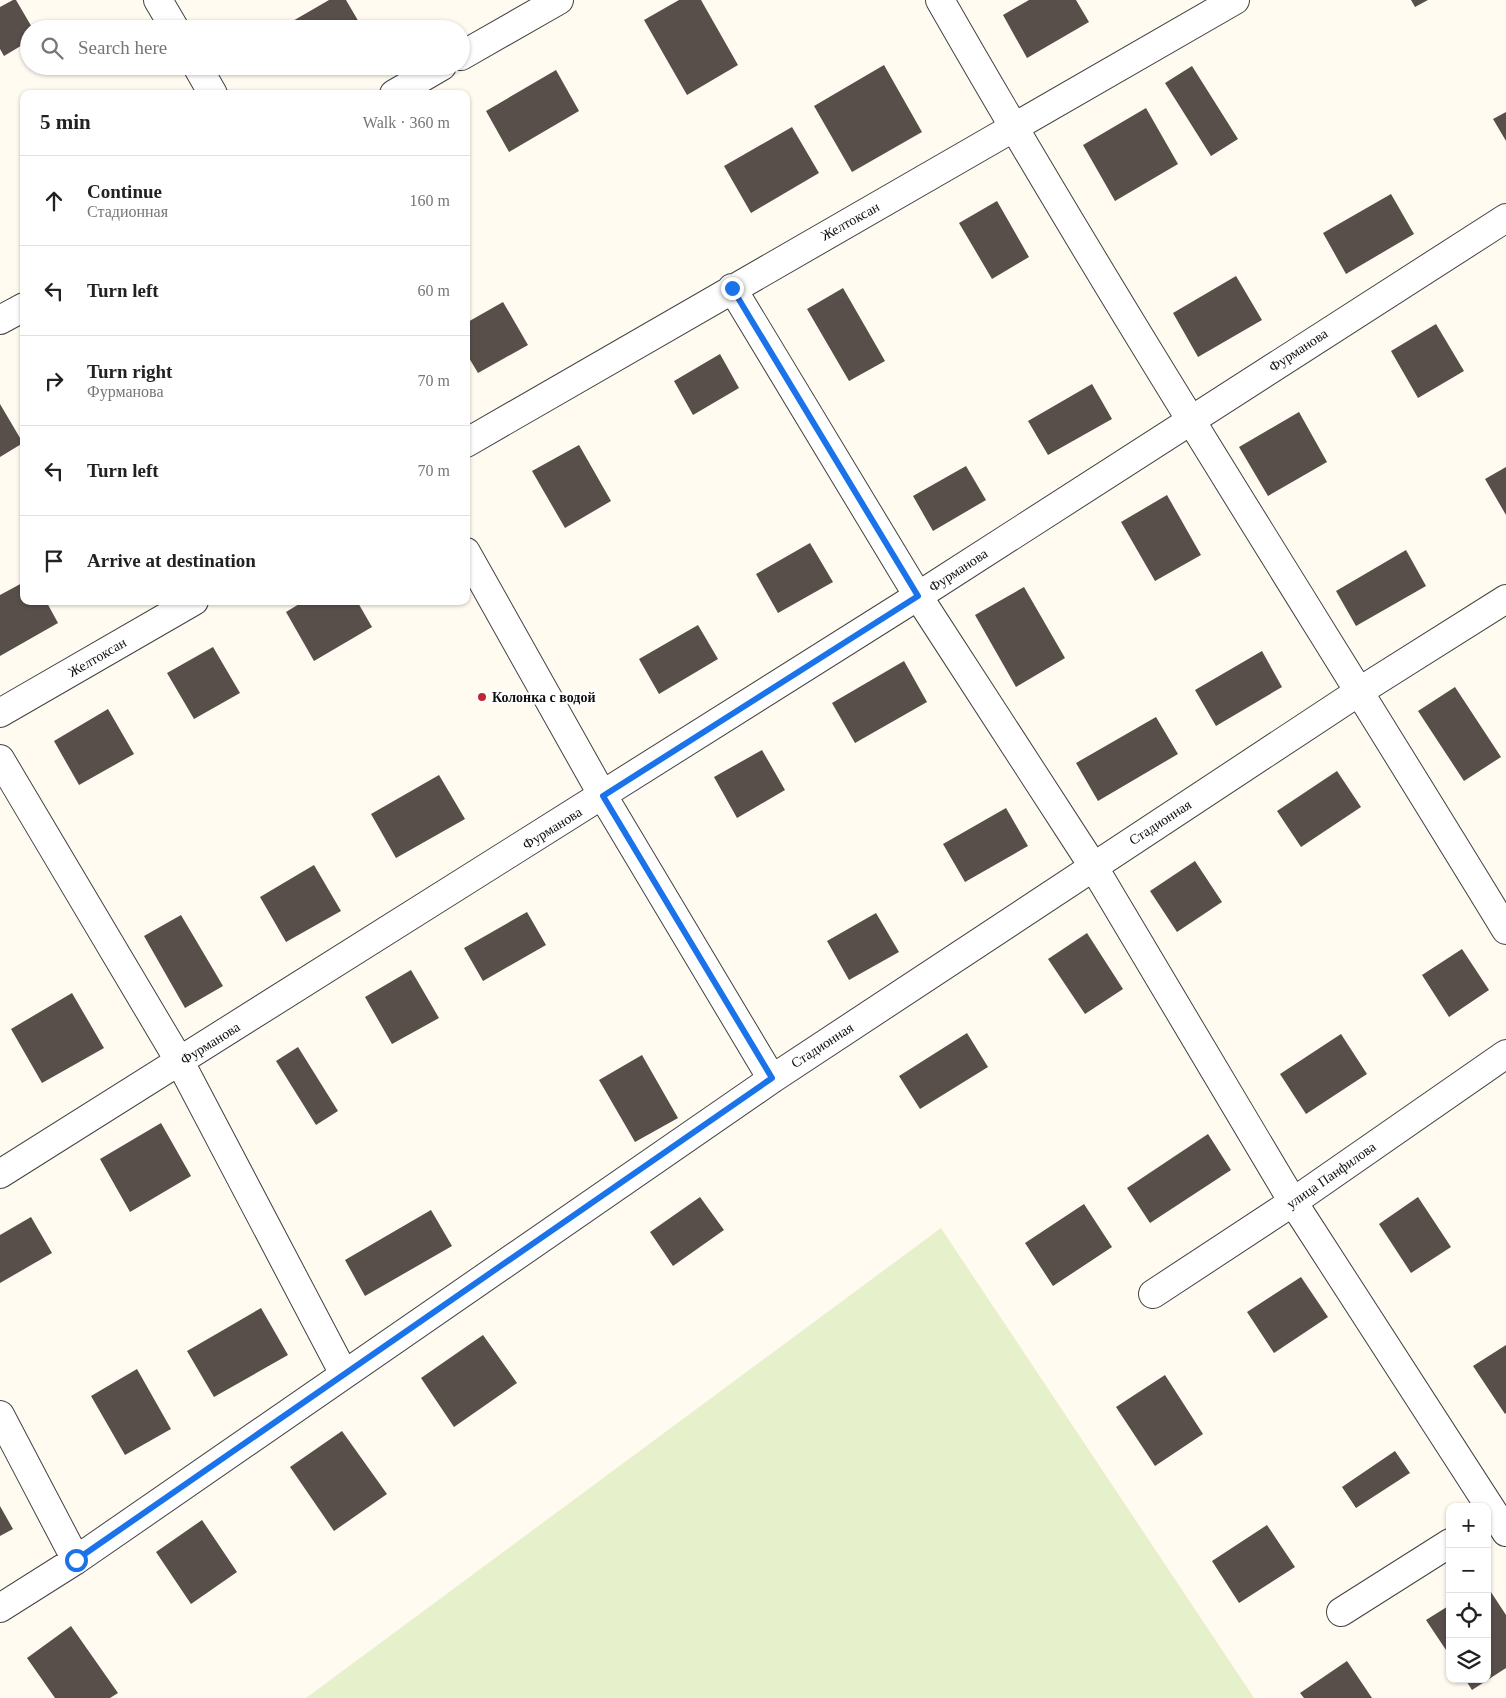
<!DOCTYPE html>
<html lang="en">
<head>
<meta charset="utf-8">
<style>
  body { margin:0; font-family:Georgia,serif; background:#f6f6f6; color:#222 }
  .controls { position:absolute; right:15px; bottom:15px; display:grid; overflow:hidden; border-radius:10px; box-shadow:0 1px 4px #0004 }
  .controls button { width:45px; height:45px; display:grid; place-items:center; padding:0; border:0; border-bottom:1px solid #e0e0e0; background:#fff; color:#222; font:25px sans-serif }
  .stop { position:absolute; width:15px; height:15px; margin:-11px; border:4px solid #1a73e8; border-radius:50%; background:#fff }
  .stop.end { background:#1a73e8; border-color:#fff; box-shadow:0 1px 5px #0008 }
  .list { margin:0; padding:0; list-style:none }
  h2 { display:flex; justify-content:space-between; align-items:center; height:65px; margin:0; padding:0 20px; font-size:21px }
  h2 small { font-size:16px; font-weight:400; color:#767676 }
  .list li { display:grid; grid-template-columns:32px 1fr auto; gap:15px; align-items:center; box-sizing:border-box; height:90px; padding:0 20px; border-top:1px solid #e0e0e0 }
  .list b { display:block; font-size:19px; white-space:nowrap }
  .list p { margin:0; font-size:16px; white-space:nowrap; color:#767676 }
  .list em { font-size:16px; font-style:normal; color:#767676 }
  .icon { flex:none; width:28px; height:28px; fill:none; stroke:currentColor; stroke-width:2; stroke-linecap:round; stroke-linejoin:round }
  .map { position:relative; flex:none; width:1506px; height:1698px; overflow:hidden }
  .search { position:absolute; background:#fff; box-shadow:0 1px 4px #0004; left:20px; top:20px; width:450px; height:55px; display:flex; align-items:center; gap:12px; box-sizing:border-box; padding:0 18px; border-radius:28px; color:#767676; font-size:19px }
  .panel { position:absolute; background:#fff; box-shadow:0 1px 4px #0004; left:20px; top:90px; width:450px; height:515px; border-radius:10px }
  .map>svg:first-child { display:block }
  .pitch { fill:#e6f1cb }
  .building { fill:#584f4b }
  .lines { fill:none; stroke-linecap:round; stroke-linejoin:round }
  .minor-casing { stroke:#424242; stroke-width:30 }
  .minor { stroke:#fff; stroke-width:28 }
  .route { stroke:#1a73e8; stroke-width:6 }
  .poi-dot { fill:#c12432; stroke:#fff; stroke-width:2 }
  .labels { text-anchor:middle; stroke-width:5; stroke-linejoin:round; paint-order:stroke }
  .street-label { font-size:14px; fill:#0f0f0f; stroke:#fff }
  .poi-label { font-size:14px; font-weight:bold; fill:#0f0f0f; stroke:#fff; text-anchor:start }
</style>
</head>
<body>
<div class="map">
<svg width="1506" height="1698" viewBox="0 0 1506 1698">
  <rect width="100%" height="100%" fill="#fffbf0"/>
  <path class="pitch" d="M941,1228L1254,1698H306Z"/>
  <path class="building" d="M13,0H16L33,29H29V41L4,56L0,49V7Z
    M329,0H346L363,29H279Z
    M679,0H701L738,65L687,95L644,20Z
    M1029,0H1076L1089,22L1027,58L1003,15Z
    M1411,0H1428L1415,7Z
    M884,65L922,132L852,172L814,106Z
    M300,66H317L304,74Z
    M1192,66L1238,139L1211,156L1165,83Z
    M556,70L579,111L509,152L486,111Z
    M1146,108L1178,164L1115,201L1083,145Z
    M1506,112V141L1493,119Z
    M792,127L819,173L751,213L724,166Z
    M1391,194L1414,234L1346,274L1323,233Z
    M997,201L1029,257L992,279L959,223Z
    M1236,276L1262,320L1198,357L1173,313Z
    M843,288L885,361L849,381L807,309Z
    M503,302L528,345L478,373L466,353V323Z
    M1436,324L1464,371L1418,398L1391,351Z
    M720,354L739,388L693,415L674,381Z
    M1092,384L1112,419L1048,455L1028,421Z
    M0,404L23,443L0,457Z
    M1299,412L1327,462L1268,496L1239,447Z
    M579,445L611,501L565,528L532,471Z
    M966,466L986,500L933,531L913,496Z
    M1506,467V515L1485,479Z
    M1167,495L1201,555L1155,581L1121,522Z
    M810,543L833,582L778,613L756,574Z
    M1406,550L1426,586L1356,626L1336,591Z
    M24,582V601H46L58,623L0,656V595Z
    M1024,587L1065,658L1016,687L975,615Z
    M304,601H357L372,627L314,661L286,612Z
    M698,625L718,659L659,694L639,659Z
    M213,647L240,693L194,719L167,673Z
    M1262,651L1282,687L1216,726L1195,690Z
    M904,661L927,702L855,743L832,703Z
    M1455,687L1501,757L1464,781L1418,711Z
    M108,709L134,754L79,785L54,741Z
    M1156,717L1178,754L1098,801L1076,763Z
    M762,750L785,790L737,818L714,777Z
    M1337,771L1361,807L1301,847L1277,811Z
    M439,775L465,819L396,858L371,814Z
    M1006,808L1028,846L965,882L943,844Z
    M1195,861L1222,902L1177,932L1150,891Z
    M314,865L341,911L286,942L260,897Z
    M527,912L546,945L483,981L464,948Z
    M876,913L899,952L849,980L827,941Z
    M181,915L223,986L185,1008L144,936Z
    M1087,933L1123,989L1085,1014L1048,959Z
    M1462,949L1489,990L1449,1017L1422,975Z
    M411,970L439,1018L392,1044L365,997Z
    M72,993L104,1048L42,1083L11,1029Z
    M967,1033L988,1067L920,1109L899,1076Z
    M1341,1034L1367,1074L1306,1114L1280,1074Z
    M298,1047L338,1111L316,1125L276,1061Z
    M642,1055L678,1118L635,1142L599,1080Z
    M161,1123L191,1176L130,1212L100,1159Z
    M1208,1134L1231,1170L1150,1223L1127,1188Z
    M700,1197L724,1230L673,1266L650,1232Z
    M1418,1197L1451,1247L1411,1273L1379,1224Z
    M1084,1204L1112,1247L1053,1286L1025,1243Z
    M431,1210L452,1246L365,1296L345,1260Z
    M31,1217L52,1253L0,1283V1235Z
    M1301,1277L1328,1317L1274,1353L1247,1312Z
    M261,1308L288,1355L214,1397L187,1351Z
    M483,1335L517,1383L454,1427L421,1378Z
    M1506,1345V1413L1505,1414L1473,1366Z
    M137,1369L171,1429L125,1455L91,1396Z
    M1165,1375L1203,1434L1155,1466L1116,1407Z
    M342,1431L387,1494L334,1531L290,1467Z
    M1395,1451L1410,1473L1356,1508L1342,1487Z
    M0,1506L13,1529L0,1536Z
    M202,1520L237,1572L191,1604L156,1552Z
    M1267,1525L1295,1567L1239,1603L1212,1561Z
    M1487,1586L1506,1615V1668L1472,1690L1465,1679H1487Z
    M1450,1605V1656L1426,1620Z
    M71,1626L118,1693L110,1698H55L27,1658Z
    M1347,1661L1372,1698H1304L1300,1693Z"/>
  <g class="lines">
    <g class="minor-casing">
      <path id="minor" d="M158,0L175,29
        M940,0C1120,315 1317,620 1506,930
        M461,56L559,0
        M197,66L213,94
        M394,94L442,66
        M732,288L918,596L1093,866L1293,1202L1506,1532
        M0,320L24,307
        M466,443C722,294 980,149 1235,0
        M466,552L603,796L772,1079
        M0,713L194,601
        M0,759L180,1062L344,1374
        M0,1174L918,596L1506,218
        M1153,1294L1293,1202L1506,1054
        M0,1415L76,1560
        M0,1608L76,1560L772,1079L1360,691L1506,599
        M1341,1612L1450,1543"/>
    </g>
    <use href="#minor" class="minor"/>
  </g>
  <g class="lines">
    <path class="route" d="M76,1560L772,1078L603,796L918,596L732,288"/>
  </g>
  <circle class="poi-dot" cx="482" cy="697" r="5"/>
  <g class="labels">
    <g class="street-label">
      <text transform="translate(850 221) rotate(-29)" y="5">Желтоксан</text>
      <text transform="translate(1298 350) rotate(-33)" y="5">Фурманова</text>
      <text transform="translate(958 570) rotate(-33)" y="5">Фурманова</text>
      <text transform="translate(97 657) rotate(-30)" y="5">Желтоксан</text>
      <text transform="translate(1160 822) rotate(-33)" y="5">Стадионная</text>
      <text transform="translate(552 828) rotate(-32)" y="5">Фурманова</text>
      <text transform="translate(210 1043) rotate(-32)" y="5">Фурманова</text>
      <text transform="translate(822 1045) rotate(-33)" y="5">Стадионная</text>
      <text transform="translate(1331 1175) rotate(-35)" y="5">улица Панфилова</text>
    </g>
    <g class="poi-label">
      <text x="492" y="702">Колонка с водой</text>
    </g>
  </g>
</svg>
<div class="controls">
<button>+</button>
<button>−</button>
<button><svg class="icon" aria-label="locate" viewBox="0 0 24 24"><circle cx="12" cy="12" r="6"/><path d="M12 2v4M12 18v4M2 12h4M18 12h4"/></svg></button>
<button><svg class="icon" aria-label="layers" viewBox="0 0 24 24"><path d="M12 4l9 5-9 5-9-5zM3 14l9 5 9-5"/></svg></button>
</div>
<div class="stop" style="left:76px;top:1560px"></div>
<div class="stop end" style="left:732px;top:288px"></div>
<div class="search"><svg class="icon" aria-label="search" viewBox="0 0 24 24"><circle cx="10" cy="10" r="6"/><path d="M15 15l6 6"/></svg>Search here</div>
<section class="panel">
<h2>5 min<small>Walk · 360 m</small></h2>
<ul class="list">
<li><svg class="icon" aria-label="ahead" viewBox="0 0 24 24"><path d="M12 20V5M6 11l6-6 6 6"/></svg><div><b>Continue</b><p>Стадионная</p></div><em>160 m</em></li>
<li><svg class="icon" aria-label="left" viewBox="0 0 24 24"><path d="M17 20v-9H6M10 6l-5 5 5 5"/></svg><div><b>Turn left</b></div><em>60 m</em></li>
<li><svg class="icon" aria-label="right" viewBox="0 0 24 24"><path d="M7 20v-9h11M14 6l5 5-5 5"/></svg><div><b>Turn right</b><p>Фурманова</p></div><em>70 m</em></li>
<li><svg class="icon" aria-label="left" viewBox="0 0 24 24"><path d="M17 20v-9H6M10 6l-5 5 5 5"/></svg><div><b>Turn left</b></div><em>70 m</em></li>
<li><svg class="icon" aria-label="arrive" viewBox="0 0 24 24"><path d="M6 21V4h12l-3 4 3 4H6"/></svg><div><b>Arrive at destination</b></div></li>
</ul>
</section>
</div>
</body>
</html>
